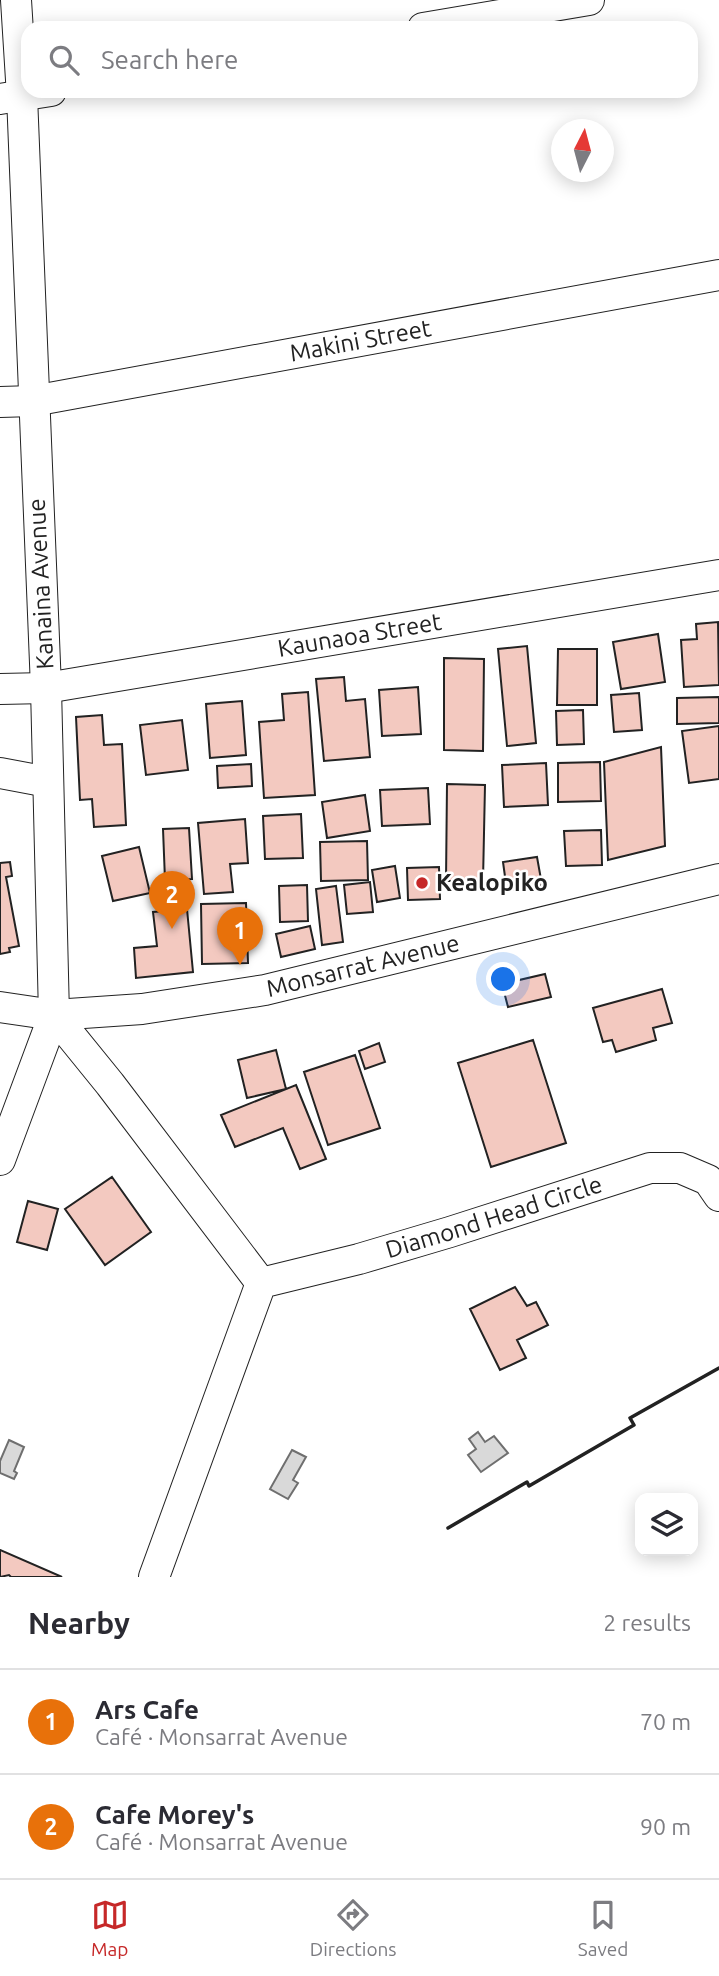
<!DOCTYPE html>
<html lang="en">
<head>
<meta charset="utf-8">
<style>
  body { margin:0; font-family:Ubuntu,sans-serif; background:#f2f2f3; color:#2b2b33 }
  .controls { position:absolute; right:21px; bottom:21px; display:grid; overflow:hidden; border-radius:14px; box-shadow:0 4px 18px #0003 }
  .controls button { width:63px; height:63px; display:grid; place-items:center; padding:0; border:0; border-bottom:2px solid #e1e1e2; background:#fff; color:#2b2b33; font:35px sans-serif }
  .compass { position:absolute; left:551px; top:119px; width:63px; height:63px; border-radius:50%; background:#fff; box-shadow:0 4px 18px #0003; rotate:6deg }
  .you { position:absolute; left:504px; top:980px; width:24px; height:24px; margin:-18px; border:5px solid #fff; border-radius:50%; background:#1a73e8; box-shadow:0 0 0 10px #1a73e833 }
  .badge { display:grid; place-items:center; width:46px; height:46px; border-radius:50%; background:#c62828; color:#fff; font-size:23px; font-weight:700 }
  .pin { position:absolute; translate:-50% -58px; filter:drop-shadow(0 2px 4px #0008) }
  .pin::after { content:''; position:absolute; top:37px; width:24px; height:21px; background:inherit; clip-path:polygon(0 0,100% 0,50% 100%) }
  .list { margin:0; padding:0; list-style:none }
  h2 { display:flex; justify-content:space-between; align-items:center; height:91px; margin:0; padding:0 28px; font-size:30px }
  h2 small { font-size:23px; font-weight:400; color:#7c7c81 }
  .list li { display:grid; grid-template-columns:46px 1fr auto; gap:21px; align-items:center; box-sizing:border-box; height:105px; padding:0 28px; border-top:2px solid #e1e1e2 }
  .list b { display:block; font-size:26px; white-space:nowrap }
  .list p { margin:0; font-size:23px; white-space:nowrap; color:#7c7c81 }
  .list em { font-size:23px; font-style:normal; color:#7c7c81 }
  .icon { flex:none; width:38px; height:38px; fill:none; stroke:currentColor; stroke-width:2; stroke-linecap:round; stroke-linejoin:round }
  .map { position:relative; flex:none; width:719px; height:1577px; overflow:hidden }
  .search { position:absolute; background:#fff; box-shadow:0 4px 18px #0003; left:21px; right:21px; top:21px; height:77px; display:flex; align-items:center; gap:18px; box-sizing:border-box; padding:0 24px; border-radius:21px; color:#7c7c81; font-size:26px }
  .sheet { height:301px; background:#fff }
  nav { display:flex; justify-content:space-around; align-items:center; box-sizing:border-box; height:98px; border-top:2px solid #e1e1e2; background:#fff; font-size:19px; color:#7c7c81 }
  nav a { display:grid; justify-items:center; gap:4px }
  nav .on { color:#c62828 }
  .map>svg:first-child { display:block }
  .water { fill:#d9d9d9; stroke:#6f6f6f; stroke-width:2 }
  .building { fill:#f3c9c0; stroke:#222; stroke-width:2 }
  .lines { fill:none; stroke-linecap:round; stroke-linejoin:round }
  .minor-casing { stroke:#222; stroke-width:32 }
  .minor { stroke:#fff; stroke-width:30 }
  .wall { stroke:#222; stroke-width:3.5 }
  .poi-dot { fill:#c62828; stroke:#fff; stroke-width:2.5 }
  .labels { text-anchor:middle; stroke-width:5; stroke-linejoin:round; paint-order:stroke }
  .street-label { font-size:24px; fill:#222; stroke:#fff }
  .poi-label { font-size:24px; font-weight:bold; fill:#222; stroke:#fff; text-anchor:start }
</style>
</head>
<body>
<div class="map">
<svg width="719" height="1577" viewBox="0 0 719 1577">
  <rect width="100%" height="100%" fill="#fff"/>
  <path class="water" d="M478,1432L485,1442L494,1436L508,1453L481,1472L468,1455L476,1449L469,1439Z
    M9,1440L24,1447L14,1471L17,1473L14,1479L0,1473V1461Z
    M292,1450L306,1457L293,1480L298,1483L288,1499L270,1489Z"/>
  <path class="building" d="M718,622L719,685L684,687L681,640L697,639L696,624Z
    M658,634L665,682L621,689L613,642Z
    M527,646L536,743L507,746L498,649Z
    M558,649H597V705H557Z
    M444,658L484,659L483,751L444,750Z
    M344,677L346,701L365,699L370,757L324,761L316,679Z
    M418,687L421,734L382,736L379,690Z
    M308,692L315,795L264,798L259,722L284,720L282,694Z
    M639,693L642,730L614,732L611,695Z
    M719,697V723L677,724V698Z
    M242,701L246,755L210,758L206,704Z
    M583,710L584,744L557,745L556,711Z
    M102,715L104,745L122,744L126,825L94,827L92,799L80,800L76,717Z
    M182,720L188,770L146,775L140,725Z
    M719,726V779L689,783L682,731Z
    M661,747L665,846L608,860L604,762Z
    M600,762L601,801L558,802V763Z
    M546,763L548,805L504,807L502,765Z
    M251,764L252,786L218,788L217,766Z
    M447,784L485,785L483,881H446Z
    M428,788L430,824L382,826L380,790Z
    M365,795L370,831L327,838L322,802Z
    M301,814L303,858L265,859L263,816Z
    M245,819L248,863L230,864L233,892L204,894L198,823Z
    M189,828L192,879L165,880L163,829Z
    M601,830L602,865L566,866L564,831Z
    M367,841L368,880L321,881L320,842Z
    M139,847L150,893L113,901L102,856Z
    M537,857L542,885L507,891L503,862Z
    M10,862L12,876L6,877L19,946L9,948L10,952L0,954V863Z
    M395,866L400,898L377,902L372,870Z
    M439,867L440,899L408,900L407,868Z
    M370,882L373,912L347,914L344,885Z
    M307,885L308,921L280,922L279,886Z
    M336,886L343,942L322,945L316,889Z
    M246,903L248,963L202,964L201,904Z
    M187,909L193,972L136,978L134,948L157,946L153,912Z
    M310,926L315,949L281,957L276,934Z
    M545,974L551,997L508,1007L502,984Z
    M662,989L672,1023L653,1028L656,1040L616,1052L612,1040L603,1042L593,1008Z
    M533,1040L566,1143L491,1167L458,1063Z
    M379,1043L385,1062L365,1069L359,1051Z
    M276,1050L286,1089L247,1098L238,1060Z
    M355,1055L380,1128L328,1145L304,1072Z
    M296,1085L326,1159L300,1169L283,1128L235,1147L221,1115Z
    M112,1177L151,1232L105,1265L65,1209Z
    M28,1201L58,1209L47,1250L17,1242Z
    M515,1287L527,1306L536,1302L548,1325L517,1340L526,1358L500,1370L470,1309Z
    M0,1550L62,1577H11L9,1575L0,1577Z"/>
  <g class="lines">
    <g class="minor-casing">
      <g id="minor">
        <path d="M423,28L589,0"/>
        <path d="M0,99L51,91"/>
        <path id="s1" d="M0,402L33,401L719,275"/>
        <path id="s2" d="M0,689L46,688L719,575"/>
        <path d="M0,773L48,782"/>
        <path id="s3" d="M0,1007L54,1015L142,1009L265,990L719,879"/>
        <path d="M54,1015L110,1084L261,1283"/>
        <path d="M0,1160L54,1015L46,688L22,96L16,0"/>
        <path id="s4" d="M154,1577L261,1283L359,1259L450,1232L650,1168H680L708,1180L719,1196"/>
      </g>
    </g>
    <use href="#minor" class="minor"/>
    <path class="wall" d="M448,1528L527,1482L529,1486L634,1425L630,1418L719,1368"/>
  </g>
  <circle class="poi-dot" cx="422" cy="883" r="7"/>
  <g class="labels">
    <g class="street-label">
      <text dy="8" stroke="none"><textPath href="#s1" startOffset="366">Makini Street</textPath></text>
      <text transform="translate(41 584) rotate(-93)" y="8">Kanaina Avenue</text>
      <text dy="8" stroke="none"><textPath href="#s2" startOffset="364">Kaunaoa Street</textPath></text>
      <text dy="8" stroke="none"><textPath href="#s3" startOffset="368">Monsarrat Avenue</textPath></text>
      <text dy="8" stroke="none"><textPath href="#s4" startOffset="555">Diamond Head Circle</textPath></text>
    </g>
    <g class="poi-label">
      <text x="436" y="891">Kealopiko</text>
    </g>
  </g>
</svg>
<div class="controls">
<button><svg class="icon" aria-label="layers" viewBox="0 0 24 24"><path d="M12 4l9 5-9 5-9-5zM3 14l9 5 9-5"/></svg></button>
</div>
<svg class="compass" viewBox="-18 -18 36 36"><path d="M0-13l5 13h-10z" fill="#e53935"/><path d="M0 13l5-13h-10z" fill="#7c7c81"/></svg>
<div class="you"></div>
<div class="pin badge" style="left:240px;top:965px;background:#e8710a">1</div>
<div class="pin badge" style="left:172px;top:929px;background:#e8710a">2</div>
<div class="search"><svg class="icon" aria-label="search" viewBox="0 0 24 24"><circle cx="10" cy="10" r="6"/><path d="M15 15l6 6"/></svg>Search here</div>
</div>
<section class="sheet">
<h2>Nearby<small>2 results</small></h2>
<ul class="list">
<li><span class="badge" style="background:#e8710a">1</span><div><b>Ars Cafe</b><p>Café · Monsarrat Avenue</p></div><em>70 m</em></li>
<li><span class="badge" style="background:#e8710a">2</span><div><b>Cafe Morey's</b><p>Café · Monsarrat Avenue</p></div><em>90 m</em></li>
</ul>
</section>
<nav>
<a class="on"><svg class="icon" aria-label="map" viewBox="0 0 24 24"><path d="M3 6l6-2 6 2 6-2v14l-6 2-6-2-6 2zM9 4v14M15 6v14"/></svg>Map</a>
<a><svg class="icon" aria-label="directions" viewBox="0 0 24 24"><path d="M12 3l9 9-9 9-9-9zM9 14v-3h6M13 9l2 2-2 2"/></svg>Directions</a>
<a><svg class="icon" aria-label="saved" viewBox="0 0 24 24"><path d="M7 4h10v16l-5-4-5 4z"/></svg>Saved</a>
</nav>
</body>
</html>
